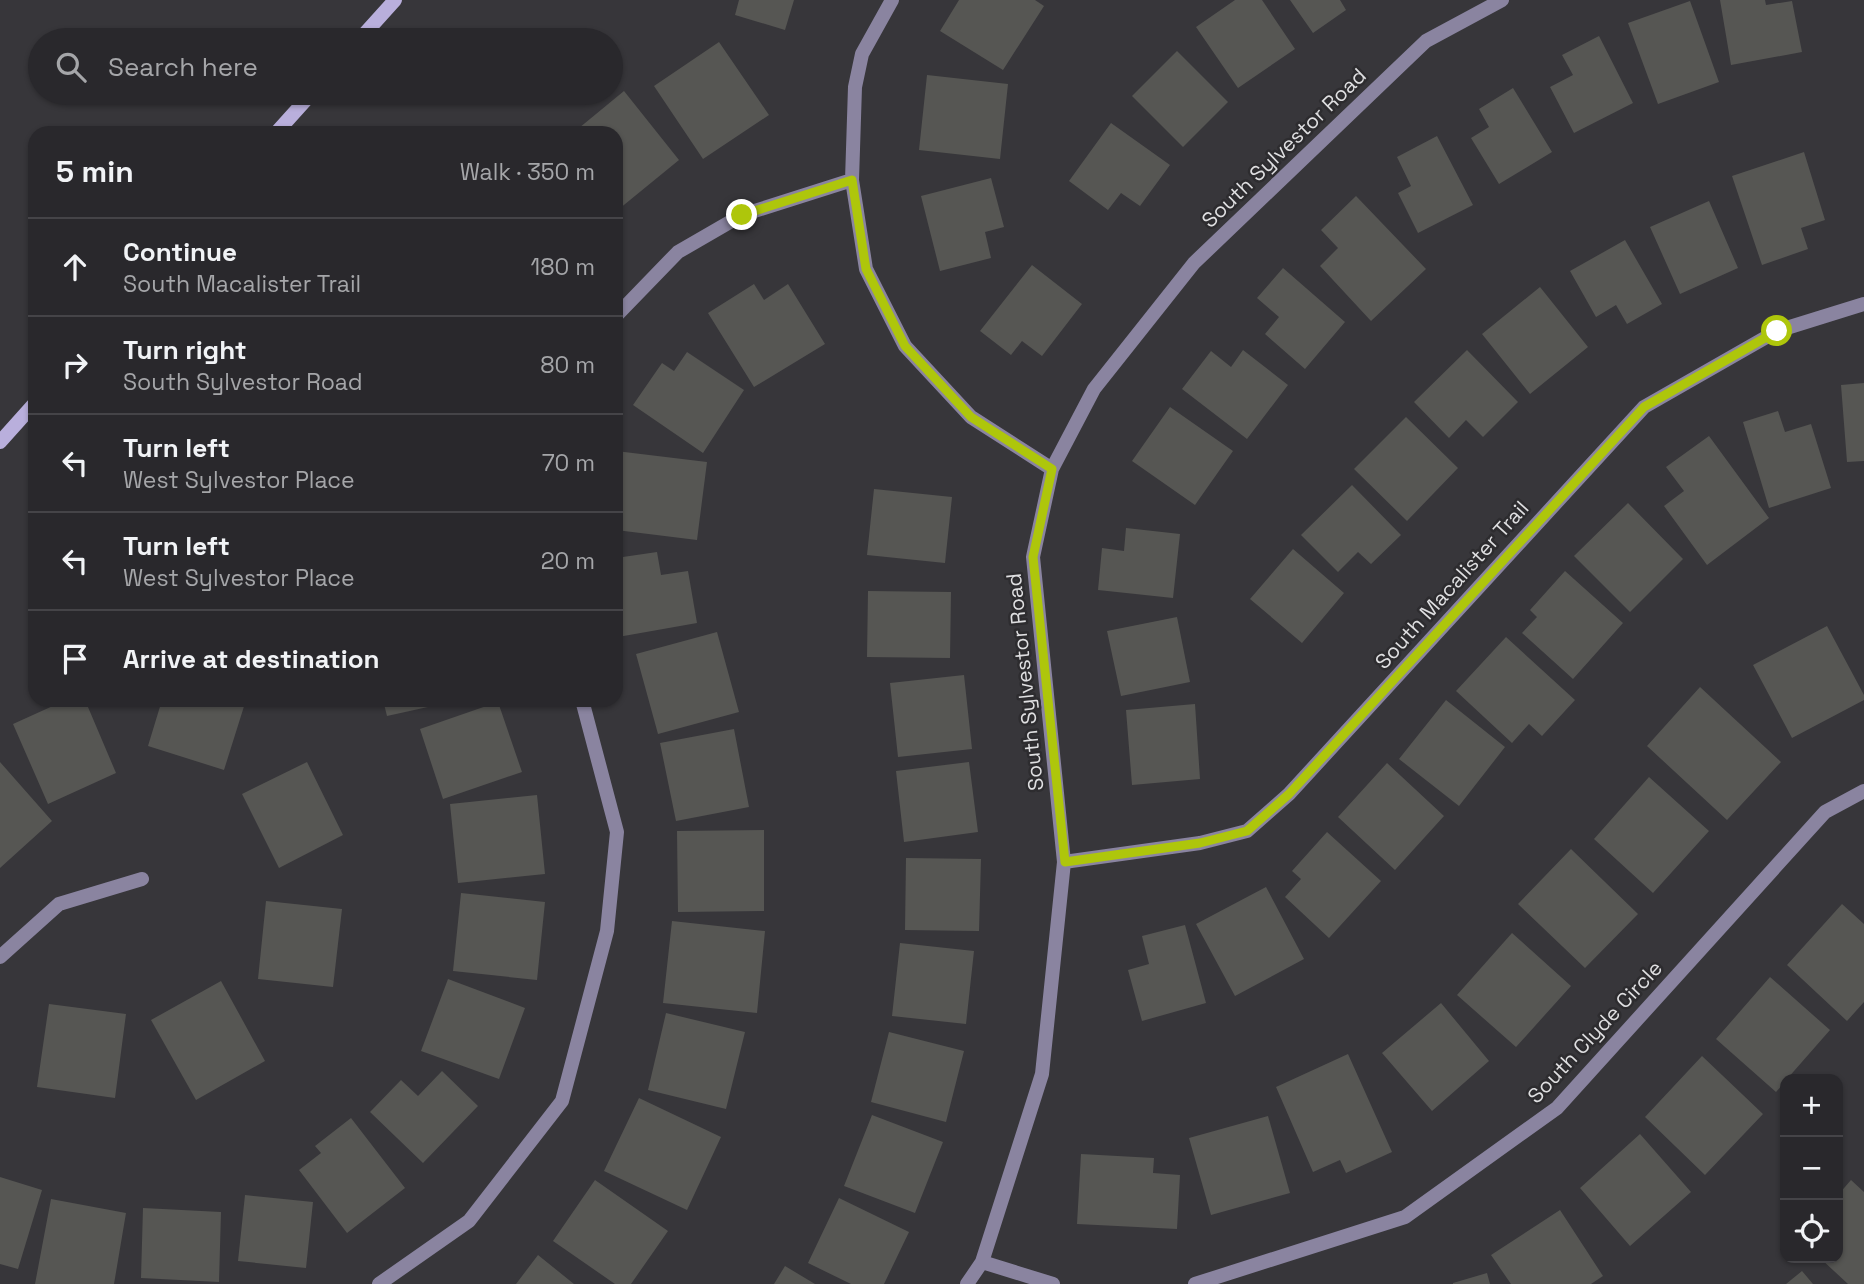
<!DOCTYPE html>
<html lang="en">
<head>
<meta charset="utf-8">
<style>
  body { margin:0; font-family:"Space Grotesk",sans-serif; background:#313034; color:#f1f3f6 }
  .controls { position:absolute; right:21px; bottom:21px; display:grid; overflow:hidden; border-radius:14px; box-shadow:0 2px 5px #0004 }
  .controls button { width:63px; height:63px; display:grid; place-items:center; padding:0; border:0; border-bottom:2px solid #454448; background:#29282c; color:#f1f3f6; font:35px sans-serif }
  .stop { position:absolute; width:21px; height:21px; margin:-16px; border:5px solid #aec60b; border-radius:50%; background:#fff }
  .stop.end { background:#aec60b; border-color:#fff; box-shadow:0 2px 7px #0008 }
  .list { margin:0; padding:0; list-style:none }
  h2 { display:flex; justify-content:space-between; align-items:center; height:91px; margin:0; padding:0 28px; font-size:30px }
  h2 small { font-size:23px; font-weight:400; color:#a5a6a9 }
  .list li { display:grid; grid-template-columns:46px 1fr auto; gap:21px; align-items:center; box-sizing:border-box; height:98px; padding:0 28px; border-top:2px solid #454448 }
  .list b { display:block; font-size:26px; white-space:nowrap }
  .list p { margin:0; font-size:23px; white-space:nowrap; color:#a5a6a9 }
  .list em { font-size:23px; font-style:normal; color:#a5a6a9 }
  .icon { flex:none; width:38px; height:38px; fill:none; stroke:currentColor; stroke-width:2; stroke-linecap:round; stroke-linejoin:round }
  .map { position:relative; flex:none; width:1864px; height:1284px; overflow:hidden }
  .search { position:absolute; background:#29282c; box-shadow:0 2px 5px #0004; left:28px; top:28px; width:595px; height:77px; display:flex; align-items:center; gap:18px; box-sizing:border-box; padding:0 24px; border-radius:38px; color:#a5a6a9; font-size:26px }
  .panel { position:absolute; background:#29282c; box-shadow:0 2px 5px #0004; left:28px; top:126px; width:595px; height:581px; border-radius:21px }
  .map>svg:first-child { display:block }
  .building { fill:#565653 }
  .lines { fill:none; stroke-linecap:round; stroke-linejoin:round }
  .street { stroke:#8a84a0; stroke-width:14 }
  .secondary { stroke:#b9afdc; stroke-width:14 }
  .route { stroke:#aec60b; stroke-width:9 }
  .labels { text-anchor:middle; stroke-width:5; stroke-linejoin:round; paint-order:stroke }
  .street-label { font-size:21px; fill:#dfdfe1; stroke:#2d2c2f }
</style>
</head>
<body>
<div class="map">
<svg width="1864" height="1284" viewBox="0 0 1864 1284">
  <rect width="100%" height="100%" fill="#37363a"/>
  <path class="building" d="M739,0H794L785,30L735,15Z
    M959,0H1035L1044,6L1003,70L940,31Z
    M1235,0H1262L1295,49L1238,88L1196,27Z
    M1290,0H1340L1346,10L1313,33Z
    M1720,0H1765L1766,5L1792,1L1802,52L1731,65Z
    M1690,1L1719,82L1658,104L1628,23Z
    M1599,36L1633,103L1574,133L1550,87L1573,75L1562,55Z
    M719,42L769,115L703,159L654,86Z
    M1177,51L1228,102L1183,147L1132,96Z
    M927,75L1008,84L1000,159L919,150Z
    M1513,88L1552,152L1499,184L1471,138L1489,127L1479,109Z
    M624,91L679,160L619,209L616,206V133H583L579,128Z
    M1111,123L1170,165L1140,206L1121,193L1108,210L1069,181Z
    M1437,136L1473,205L1418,233L1398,193L1411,186L1397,157Z
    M1804,152L1825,220L1801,228L1808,249L1762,265L1732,176Z
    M991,178L1004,227L985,232L991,258L940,271L921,196Z
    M1356,196L1426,269L1371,321L1320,266L1338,248L1321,230Z
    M1709,201L1738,268L1680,294L1650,227Z
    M1625,240L1662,304L1627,324L1616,305L1596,317L1570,271Z
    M1032,265L1082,304L1042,356L1022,341L1011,355L980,331Z
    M1283,268L1345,322L1305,369L1265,334L1279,317L1257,298Z
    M754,284L764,300L788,284L825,344L754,387L708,313Z
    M1540,287L1588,347L1530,394L1482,334Z
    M1243,350L1288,385L1247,439L1182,389L1211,351L1231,367Z
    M1467,350L1518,402L1483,437L1466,420L1449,438L1414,402Z
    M687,352L744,390L703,453L633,405L662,363L674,371Z
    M1864,383V461L1847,462L1841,385Z
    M1170,407L1233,451L1195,505L1132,461Z
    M1778,411L1785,432L1811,424L1831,488L1769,508L1743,422Z
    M1406,417L1458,468L1407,521L1354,469Z
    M1709,436L1769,518L1707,565L1664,506L1684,491L1666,467Z
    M616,451L707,462L697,540L616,530Z
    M1352,485L1401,535L1371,564L1358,552L1338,572L1301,535Z
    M874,489L952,497L945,563L867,555Z
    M1628,503L1683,559L1630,612L1574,556Z
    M1126,528L1180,534L1173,598L1098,590L1102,548L1124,551Z
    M1293,549L1344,593L1302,643L1250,599Z
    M657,552L661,575L688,571L697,623L618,637L616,627V558Z
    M1565,571L1623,623L1573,679L1522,633L1537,617L1530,610Z
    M868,591L951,592L950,658L867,657Z
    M1177,617L1190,682L1121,696L1107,631Z
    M1827,626L1864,695V700L1792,738L1753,665Z
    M717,632L739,712L658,734L636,654Z
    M1506,637L1575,700L1542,736L1529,724L1512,743L1456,691Z
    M964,675L972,749L898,757L890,683Z
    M1700,687L1781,762L1727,820L1647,746Z
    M66,700H85L116,773L48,804L13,724Z
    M162,700H246L224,770L148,746Z
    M383,700H455V701L387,716Z
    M1446,700L1505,747L1459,806L1399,759Z
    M498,702L522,772L443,799L420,729Z
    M1195,704L1200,779L1132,785L1126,710Z
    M734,729L749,807L676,821L660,743Z
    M0,762L52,821L0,868Z
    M307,762L343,835L279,868L242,794Z
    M969,762L978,832L904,842L896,771Z
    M1387,763L1444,816L1395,870L1338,817Z
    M1649,777L1709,831L1653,893L1594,839Z
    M537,795L545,874L458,883L450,804Z
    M764,830V911L678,912L677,831Z
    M1327,832L1381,881L1329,938L1285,897L1301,879L1292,871Z
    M1571,849L1638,914L1585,968L1518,904Z
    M906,858L981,859L979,931L905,930Z
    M1266,887L1304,959L1235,996L1196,924Z
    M461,893L545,902L537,980L453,971Z
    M266,901L342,909L333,987L258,979Z
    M1842,904L1864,924V1002L1847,1021L1787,965Z
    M672,921L765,931L757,1013L663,1003Z
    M1185,925L1206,1003L1142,1021L1128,970L1149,964L1142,936Z
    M1512,933L1571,986L1516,1047L1457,995Z
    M900,943L974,951L966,1024L892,1016Z
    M1770,977L1830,1030L1787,1079H1785V1082L1776,1092L1716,1039Z
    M448,979L525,1008L499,1079L421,1051Z
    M221,981L265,1061L196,1100L151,1020Z
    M1441,1003L1489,1061L1432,1111L1382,1053Z
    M49,1004L126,1014L115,1098L37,1087Z
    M666,1013L745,1032L726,1109L648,1090Z
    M889,1032L964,1051L946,1122L871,1102Z
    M1348,1054L1392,1152L1346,1173L1340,1160L1313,1172L1276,1087Z
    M1702,1056L1763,1114L1705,1175L1645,1117Z
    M442,1071L478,1106L423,1163L370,1112L401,1080L418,1096Z
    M639,1098L721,1137L687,1210L604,1171Z
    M872,1115L943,1142L915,1213L844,1186Z
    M1268,1116L1290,1193L1211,1215L1189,1138Z
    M351,1118L405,1188L347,1233L299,1170L321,1153L315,1146Z
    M1640,1134L1691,1192L1630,1246L1580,1188Z
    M1081,1154L1154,1158L1153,1173L1180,1175L1177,1229L1077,1224Z
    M0,1177L42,1190L18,1269L0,1264Z
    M595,1180L668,1231L631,1284H615L553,1241Z
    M1851,1180L1864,1192V1284H1848L1820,1258H1838V1195Z
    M245,1195L313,1202L306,1268L238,1261Z
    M839,1198L909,1232L884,1284H851L808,1263Z
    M51,1199L126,1213L114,1284H35Z
    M143,1208L221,1212L219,1282L141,1278Z
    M1560,1210L1603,1276L1591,1284H1511L1491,1255Z
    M538,1255L574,1284H516Z
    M785,1266L815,1284H774Z
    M1802,1271L1813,1284H1786Z
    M1487,1273L1490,1284H1453V1283Z"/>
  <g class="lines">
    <path class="street" d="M892,0L862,54L855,87L852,180L866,269L905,346L971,417L1052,469
      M616,316L678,252L742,215L852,180
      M1064,862L1200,843L1247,831L1289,794L1644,407L1777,331L1864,304
      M0,957L59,904L142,879
      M982,1262L1053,1284
      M379,1284L469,1221L562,1101L607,931L617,832L582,700
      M967,1284L982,1262L1042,1074L1064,862L1033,557L1052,469L1094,389L1194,263L1426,41L1502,0
      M1195,1284L1405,1217L1557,1108L1825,812L1864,791"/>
    <path class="secondary" d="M359,40L395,0
      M276,133L312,93
      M0,442L35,403"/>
  </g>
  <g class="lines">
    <path class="route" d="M742,215L852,180L866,269L905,346L971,417L1052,469L1033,557L1065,862L1200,843L1247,831L1289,794L1644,407L1777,331"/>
  </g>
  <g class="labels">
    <g class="street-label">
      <text transform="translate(1284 148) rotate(-44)" y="7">South Sylvestor Road</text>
      <text transform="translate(1452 585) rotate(-48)" y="7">South Macalister Trail</text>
      <text transform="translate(1025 682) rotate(-96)" y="7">South Sylvestor Road</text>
      <text transform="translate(1595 1032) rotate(-47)" y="7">South Clyde Circle</text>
    </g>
  </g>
</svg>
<div class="controls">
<button>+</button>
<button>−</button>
<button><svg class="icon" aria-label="locate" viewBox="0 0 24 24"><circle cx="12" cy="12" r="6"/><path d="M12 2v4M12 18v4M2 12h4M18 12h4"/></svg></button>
</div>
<div class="stop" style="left:1777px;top:331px"></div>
<div class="stop end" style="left:742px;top:215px"></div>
<div class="search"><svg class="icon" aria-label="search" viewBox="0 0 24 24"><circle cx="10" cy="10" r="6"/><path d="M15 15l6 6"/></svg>Search here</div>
<section class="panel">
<h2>5 min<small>Walk · 350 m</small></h2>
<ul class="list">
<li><svg class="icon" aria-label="ahead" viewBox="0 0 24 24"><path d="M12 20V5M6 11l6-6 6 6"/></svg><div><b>Continue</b><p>South Macalister Trail</p></div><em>180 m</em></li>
<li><svg class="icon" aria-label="right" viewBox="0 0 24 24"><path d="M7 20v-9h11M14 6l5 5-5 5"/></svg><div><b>Turn right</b><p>South Sylvestor Road</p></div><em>80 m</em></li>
<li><svg class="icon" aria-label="left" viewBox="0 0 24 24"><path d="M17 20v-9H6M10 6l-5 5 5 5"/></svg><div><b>Turn left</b><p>West Sylvestor Place</p></div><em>70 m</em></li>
<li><svg class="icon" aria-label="left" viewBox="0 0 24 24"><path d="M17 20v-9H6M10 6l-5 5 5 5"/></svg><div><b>Turn left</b><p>West Sylvestor Place</p></div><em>20 m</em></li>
<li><svg class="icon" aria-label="arrive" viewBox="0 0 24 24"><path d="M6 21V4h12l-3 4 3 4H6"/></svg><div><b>Arrive at destination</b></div></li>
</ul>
</section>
</div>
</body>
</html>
